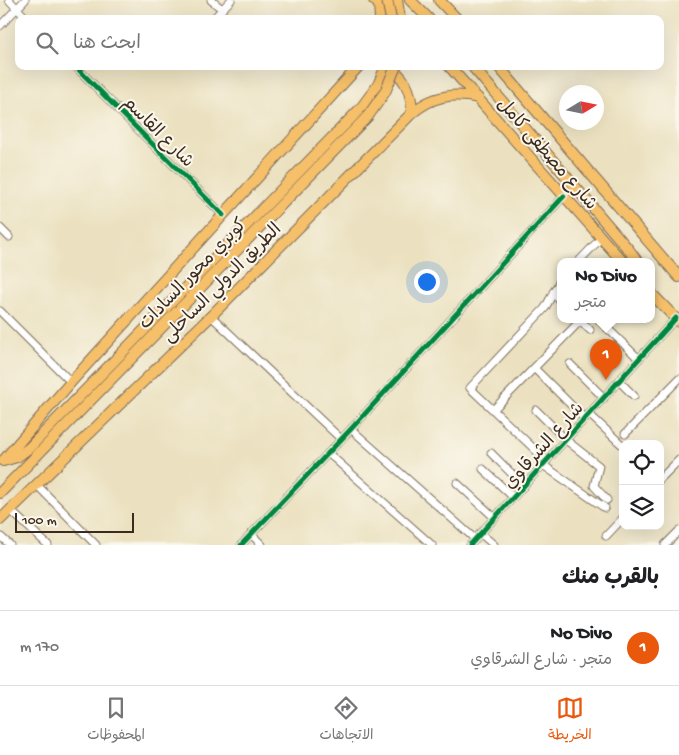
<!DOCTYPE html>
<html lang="ar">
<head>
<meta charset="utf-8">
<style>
  body { margin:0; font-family:"Gochi Hand","Playpen Sans Arabic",sans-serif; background:#f6f6f6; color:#202124; direction:rtl }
  .controls { position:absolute; right:15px; bottom:15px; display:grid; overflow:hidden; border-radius:10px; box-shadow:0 5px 20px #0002 }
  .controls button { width:45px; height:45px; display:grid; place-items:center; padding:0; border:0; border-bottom:1px solid #e0e0e0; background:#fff; color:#202124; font:25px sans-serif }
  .compass { position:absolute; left:559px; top:85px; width:45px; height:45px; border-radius:50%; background:#fff; box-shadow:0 5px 20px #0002; rotate:80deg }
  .scale { position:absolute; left:15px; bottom:12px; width:119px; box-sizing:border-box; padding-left:5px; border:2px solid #3b2a1e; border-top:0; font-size:14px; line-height:18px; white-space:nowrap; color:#3b2a1e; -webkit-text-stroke:4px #fbf7ec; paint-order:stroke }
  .you { position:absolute; left:426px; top:281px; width:18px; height:18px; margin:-12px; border:4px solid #fff; border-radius:50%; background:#1a73e8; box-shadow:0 0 0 8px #1a73e833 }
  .badge { display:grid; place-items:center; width:32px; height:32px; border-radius:50%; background:#ea580c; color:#fff; font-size:16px; font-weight:700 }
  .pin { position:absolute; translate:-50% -41px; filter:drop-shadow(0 1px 2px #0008) }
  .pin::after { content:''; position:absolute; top:26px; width:18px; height:15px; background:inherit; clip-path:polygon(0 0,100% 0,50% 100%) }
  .popup { position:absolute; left:557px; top:258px; width:98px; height:65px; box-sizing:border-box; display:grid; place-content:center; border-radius:10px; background:#fff; filter:drop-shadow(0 1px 4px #0005); font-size:16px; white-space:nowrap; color:#757577 }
  .popup b { font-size:19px; color:#202124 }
  .popup::after { content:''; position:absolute; left:50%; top:100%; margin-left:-10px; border:10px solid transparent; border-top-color:#fff }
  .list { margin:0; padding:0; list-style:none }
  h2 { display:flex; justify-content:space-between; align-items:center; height:65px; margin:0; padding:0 20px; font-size:21px }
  h2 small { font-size:16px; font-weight:400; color:#757577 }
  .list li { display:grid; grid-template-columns:32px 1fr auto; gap:15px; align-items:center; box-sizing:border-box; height:75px; padding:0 20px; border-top:1px solid #e0e0e0 }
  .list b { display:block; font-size:19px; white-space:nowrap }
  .list p { margin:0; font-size:16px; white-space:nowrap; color:#757577 }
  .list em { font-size:16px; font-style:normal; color:#757577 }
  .icon { flex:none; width:28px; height:28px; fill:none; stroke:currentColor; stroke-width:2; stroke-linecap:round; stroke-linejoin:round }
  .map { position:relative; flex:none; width:679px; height:545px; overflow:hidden; direction:ltr }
  .search { position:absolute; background:#fff; box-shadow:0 5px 20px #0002; left:15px; right:15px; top:15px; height:55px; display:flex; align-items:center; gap:12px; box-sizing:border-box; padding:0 18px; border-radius:10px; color:#757577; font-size:19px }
  .sheet { height:140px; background:#fff }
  nav { display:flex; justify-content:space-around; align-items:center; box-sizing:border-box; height:70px; border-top:1px solid #e0e0e0; background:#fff; font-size:14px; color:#757577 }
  nav a { display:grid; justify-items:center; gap:2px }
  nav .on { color:#ea580c }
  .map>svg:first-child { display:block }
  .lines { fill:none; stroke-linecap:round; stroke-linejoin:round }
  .street-casing { stroke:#796a57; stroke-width:9 }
  .primary-casing { stroke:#796a57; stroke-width:12 }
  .street { stroke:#fff; stroke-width:7 }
  .primary { stroke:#f6c06b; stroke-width:10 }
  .primary-bridge-casing { stroke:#796a57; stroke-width:12; stroke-linecap:butt }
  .primary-bridge { stroke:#f6c06b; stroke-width:10 }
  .cycleway-casing { stroke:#fbf7ec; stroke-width:8 }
  .cycleway { stroke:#00873e; stroke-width:5 }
  .labels { text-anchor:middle; stroke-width:4; stroke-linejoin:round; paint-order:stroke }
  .street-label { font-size:18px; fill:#3b2a1e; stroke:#fbf7ec }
</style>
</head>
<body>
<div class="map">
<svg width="679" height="545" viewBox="0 0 679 545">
  <rect width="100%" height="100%" fill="#fbf7ec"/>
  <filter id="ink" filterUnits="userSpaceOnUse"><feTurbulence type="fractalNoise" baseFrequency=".02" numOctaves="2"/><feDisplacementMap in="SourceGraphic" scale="10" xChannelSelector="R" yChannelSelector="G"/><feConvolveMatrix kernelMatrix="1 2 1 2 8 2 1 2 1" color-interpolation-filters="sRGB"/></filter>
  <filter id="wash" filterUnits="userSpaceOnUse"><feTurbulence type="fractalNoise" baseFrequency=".0096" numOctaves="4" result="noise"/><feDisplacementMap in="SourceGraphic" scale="20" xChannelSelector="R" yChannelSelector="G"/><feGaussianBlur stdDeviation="1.12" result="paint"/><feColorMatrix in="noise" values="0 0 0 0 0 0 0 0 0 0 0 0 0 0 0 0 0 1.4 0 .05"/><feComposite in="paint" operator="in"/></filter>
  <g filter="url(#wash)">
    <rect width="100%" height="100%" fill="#ebe1c0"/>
  </g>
  <g filter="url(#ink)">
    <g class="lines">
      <g class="street-casing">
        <path id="street" d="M9,0L27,19
          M211,0L222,9
          M213,19L231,0
          M0,26L25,0
          M75,66L223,215
          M0,228L9,237
          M579,261L601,238
          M553,292L561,301
          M0,311L71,382
          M211,316L341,439
          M579,319L590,330
          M600,321L639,359
          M570,364L604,398
          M534,368L585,419
          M619,381L634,396
          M493,410L580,321
          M536,410L566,440L599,466L594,486L607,500
          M589,414L621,444
          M351,429L475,539
          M625,434L679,379
          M328,453L432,545
          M491,453L524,486
          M547,461L470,388L545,308L561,279
          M543,465L605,508
          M483,469L513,497
          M660,479L679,460
          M457,483L495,518
          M37,485L96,545
          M10,510L48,545
          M480,533L494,545
          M251,534L262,545
          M0,536L10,545
          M606,536L623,518
          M241,545L351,429L564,196
          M470,545L676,318
          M665,545L679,531"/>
      </g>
      <g class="primary-casing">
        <path id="primary" d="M374,0L398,19
          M397,0L400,19
          M410,0L429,19
          M439,0L457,19
          M379,3L380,19
          M387,66C406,76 412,93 412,113
          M449,66L622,261
          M472,66L629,250L637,261
          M498,66L679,277
          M651,293L679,322
          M3,461L17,457L29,448L361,108L378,85L386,66
          M3,461L71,382L359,66
          M0,493L368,116
          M0,520L211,316L412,113C432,96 453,92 478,98"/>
      </g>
      <use href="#street" class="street"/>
      <use href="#primary" class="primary"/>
      <g class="primary-bridge-casing">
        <path id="primary-bridge" d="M387,0L391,19
          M368,116L385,92L396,66"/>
      </g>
      <use href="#primary-bridge" class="primary-bridge"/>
      <g class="cycleway-casing">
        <path id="cycleway" d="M75,66L223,215
          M241,545L351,429L564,196
          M470,545L676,318"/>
      </g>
      <use href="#cycleway" class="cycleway"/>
    </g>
  </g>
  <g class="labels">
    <g class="street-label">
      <text transform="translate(159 131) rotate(45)" y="6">شارع القاسم</text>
      <text transform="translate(548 153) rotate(49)" y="6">شارع مصطفى كامل</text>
      <text transform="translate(192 273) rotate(-46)" y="6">كوبري محور السادات</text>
      <text transform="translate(221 282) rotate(-45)" y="6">الطريق الدولي الساحلى</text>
      <text transform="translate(543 445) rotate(-48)" y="6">شارع الشرقاوي</text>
    </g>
  </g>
</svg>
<div class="controls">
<button><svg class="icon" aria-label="locate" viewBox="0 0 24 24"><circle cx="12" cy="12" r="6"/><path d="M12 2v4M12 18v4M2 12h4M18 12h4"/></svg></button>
<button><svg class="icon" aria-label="layers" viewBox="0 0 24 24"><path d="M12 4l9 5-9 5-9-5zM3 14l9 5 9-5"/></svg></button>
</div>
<svg class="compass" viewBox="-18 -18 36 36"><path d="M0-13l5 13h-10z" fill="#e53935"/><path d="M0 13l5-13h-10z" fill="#757577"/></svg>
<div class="scale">100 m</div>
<div class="you"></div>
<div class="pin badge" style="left:606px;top:380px">1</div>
<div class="popup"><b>No Divo</b>متجر</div>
<div class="search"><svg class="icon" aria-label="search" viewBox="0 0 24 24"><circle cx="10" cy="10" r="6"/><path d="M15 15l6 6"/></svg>ابحث هنا</div>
</div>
<section class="sheet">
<h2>بالقرب منك<small></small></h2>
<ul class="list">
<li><span class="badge">1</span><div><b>No Divo</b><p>متجر · شارع الشرقاوي</p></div><em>170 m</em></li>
</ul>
</section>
<nav>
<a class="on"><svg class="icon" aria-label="map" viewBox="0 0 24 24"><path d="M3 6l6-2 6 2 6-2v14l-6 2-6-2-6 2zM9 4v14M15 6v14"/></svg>الخريطة</a>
<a><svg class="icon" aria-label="directions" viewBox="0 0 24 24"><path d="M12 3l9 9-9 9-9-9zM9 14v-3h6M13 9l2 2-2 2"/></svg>الاتجاهات</a>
<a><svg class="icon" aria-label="saved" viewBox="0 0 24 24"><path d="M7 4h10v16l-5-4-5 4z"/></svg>المحفوظات</a>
</nav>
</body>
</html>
